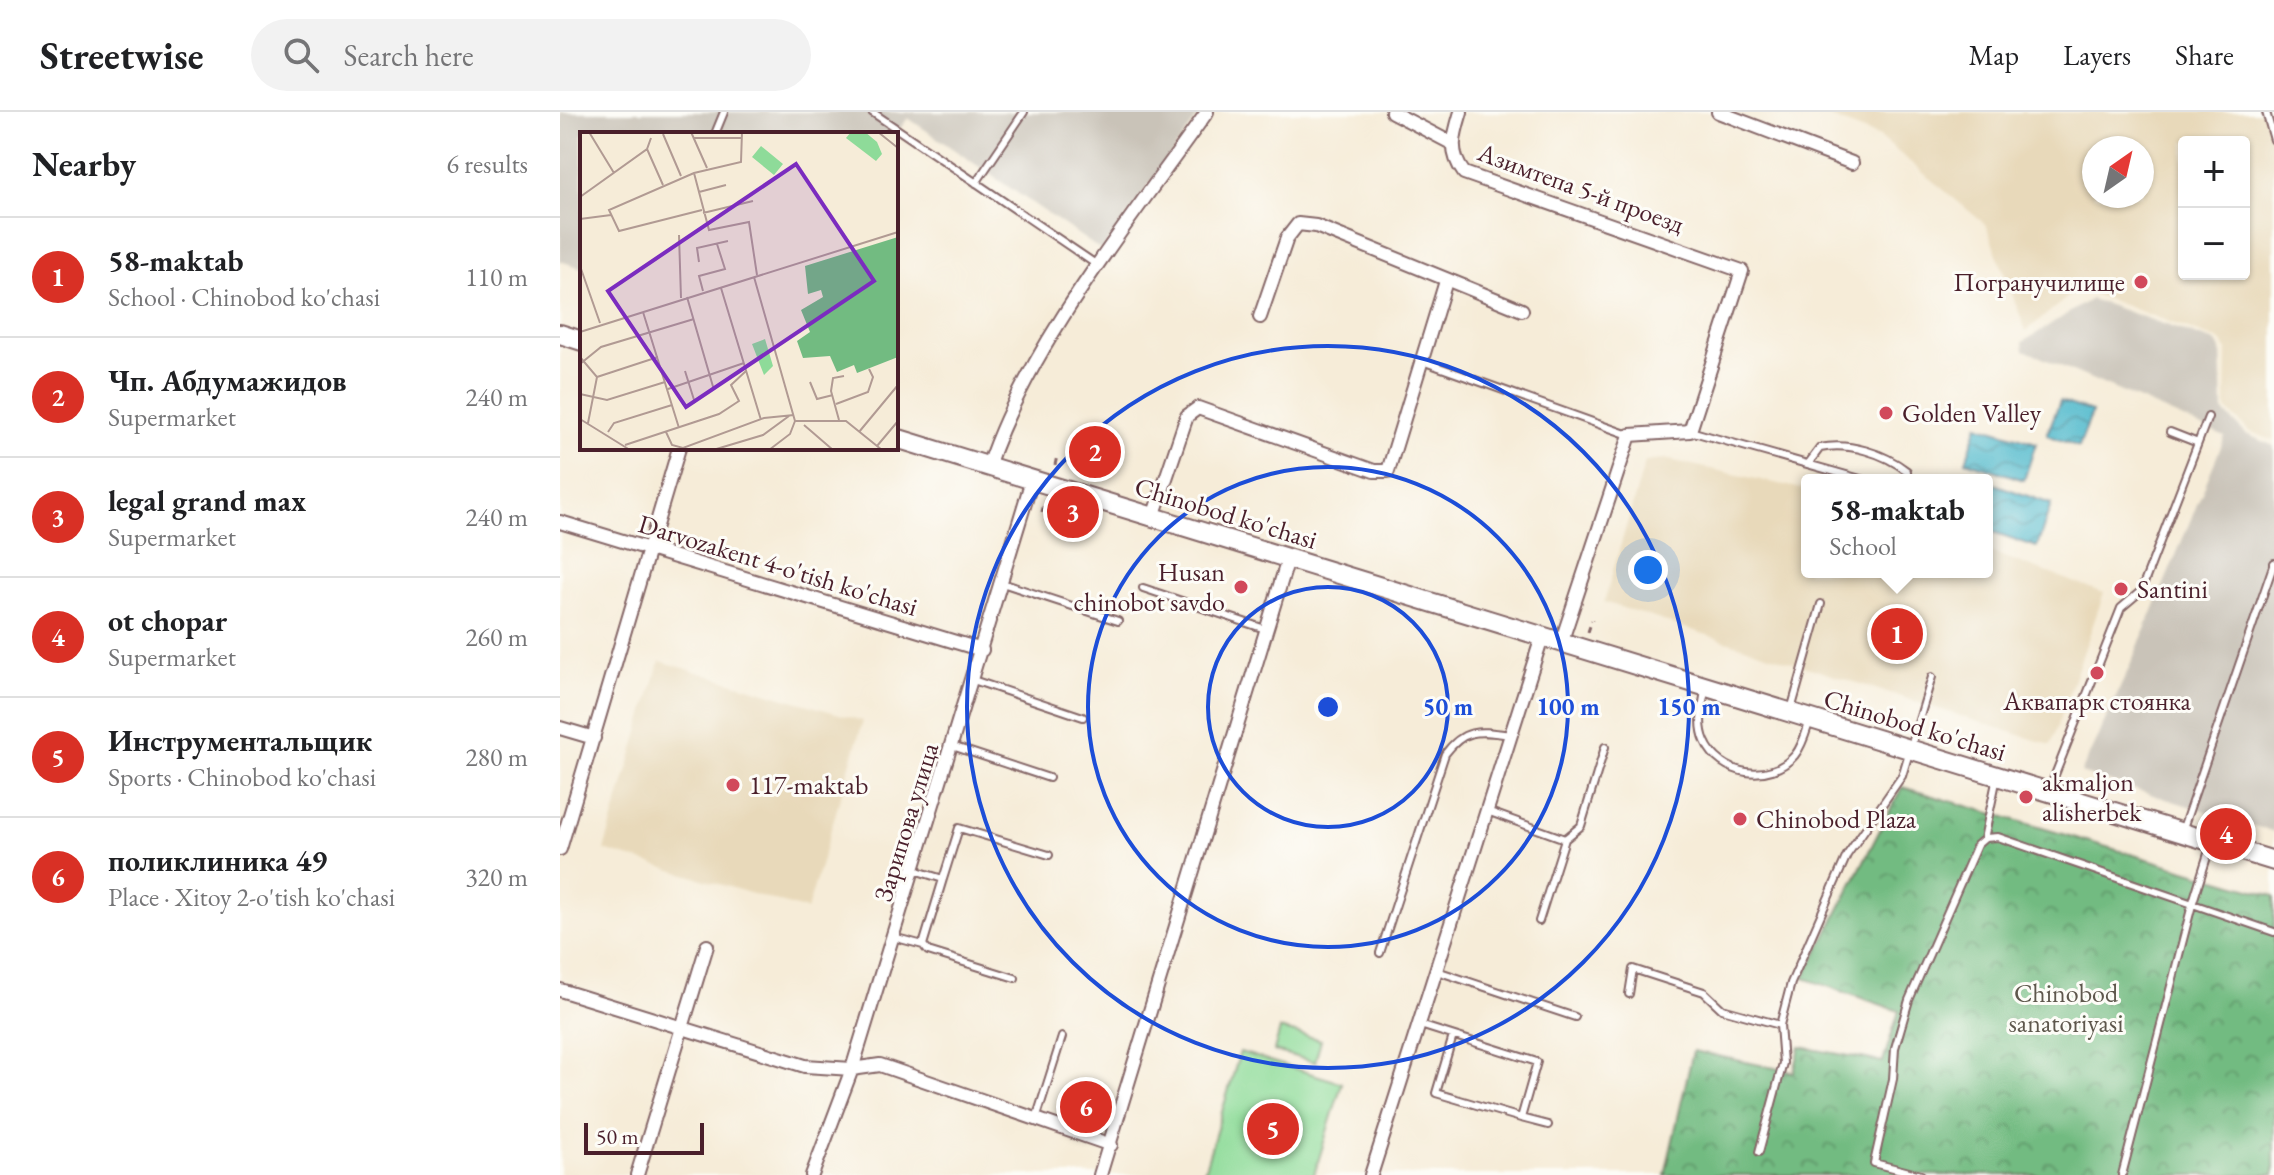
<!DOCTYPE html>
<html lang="en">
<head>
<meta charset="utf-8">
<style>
  body { margin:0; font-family:"EB Garamond",serif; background:#f2f2f2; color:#202124 }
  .controls { position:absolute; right:24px; top:24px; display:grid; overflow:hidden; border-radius:8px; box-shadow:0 2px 6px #0004 }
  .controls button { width:72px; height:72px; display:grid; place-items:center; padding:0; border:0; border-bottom:2px solid #e0e0e0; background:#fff; color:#202124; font:40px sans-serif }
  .compass { position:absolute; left:1522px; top:24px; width:72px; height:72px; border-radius:50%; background:#fff; box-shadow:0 2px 6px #0004; rotate:34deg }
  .scale { position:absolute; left:24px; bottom:20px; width:120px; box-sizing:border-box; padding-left:8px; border:4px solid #4a1f2b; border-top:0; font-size:22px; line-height:28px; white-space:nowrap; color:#4a1f2b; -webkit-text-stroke:6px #fdfcf7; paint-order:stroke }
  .you { position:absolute; left:1088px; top:458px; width:28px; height:28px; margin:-20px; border:6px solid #fff; border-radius:50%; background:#1a73e8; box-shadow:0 0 0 12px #1a73e833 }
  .badge { display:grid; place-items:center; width:52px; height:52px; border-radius:50%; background:#d93025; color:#fff; font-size:26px; font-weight:700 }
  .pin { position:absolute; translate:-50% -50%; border:4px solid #fff; box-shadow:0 2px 8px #0006 }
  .popup { position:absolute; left:1241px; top:362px; width:192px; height:104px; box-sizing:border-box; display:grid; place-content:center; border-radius:8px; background:#fff; filter:drop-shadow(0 2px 6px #0005); font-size:26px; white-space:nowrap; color:#757577 }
  .popup b { font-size:30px; color:#202124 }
  .popup::after { content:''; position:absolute; left:50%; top:100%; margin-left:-16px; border:16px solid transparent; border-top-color:#fff }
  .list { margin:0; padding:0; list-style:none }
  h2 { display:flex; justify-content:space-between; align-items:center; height:104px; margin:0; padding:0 32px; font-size:34px }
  h2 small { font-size:26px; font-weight:400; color:#757577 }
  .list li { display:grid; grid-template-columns:52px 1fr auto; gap:24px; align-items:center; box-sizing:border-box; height:120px; padding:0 32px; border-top:2px solid #e0e0e0 }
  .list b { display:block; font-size:30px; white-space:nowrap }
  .list p { margin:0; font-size:26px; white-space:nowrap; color:#757577 }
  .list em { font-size:26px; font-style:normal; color:#757577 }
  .icon { flex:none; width:44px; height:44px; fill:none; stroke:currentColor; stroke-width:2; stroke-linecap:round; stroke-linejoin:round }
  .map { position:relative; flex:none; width:1714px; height:1063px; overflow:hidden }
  header { display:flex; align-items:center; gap:48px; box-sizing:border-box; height:112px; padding:0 40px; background:#fff; border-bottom:2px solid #e0e0e0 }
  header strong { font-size:38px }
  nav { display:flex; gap:44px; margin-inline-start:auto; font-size:28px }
  .search { width:560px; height:72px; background:#f2f2f2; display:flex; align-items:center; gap:20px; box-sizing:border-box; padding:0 28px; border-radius:44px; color:#757577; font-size:30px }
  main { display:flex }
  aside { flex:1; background:#fff }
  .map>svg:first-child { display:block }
  .built { fill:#e8d9ba; fill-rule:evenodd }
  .industrial { fill:#c9c3b8 }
  .forest { fill:url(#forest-crowns); stroke:#5e6d56; stroke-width:2 }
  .park { fill:#8edb99; stroke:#6c7d62; stroke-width:2 }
  .water { fill:url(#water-waves); stroke:#4c6c7c; stroke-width:2 }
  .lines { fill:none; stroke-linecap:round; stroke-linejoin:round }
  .lane-casing { stroke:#866768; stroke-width:10 }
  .street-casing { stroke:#866768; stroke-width:16 }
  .secondary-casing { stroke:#866768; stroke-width:22 }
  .path { stroke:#866768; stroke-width:3; stroke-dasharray:6 6; stroke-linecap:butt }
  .lane { stroke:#fff; stroke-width:6 }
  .street { stroke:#fff; stroke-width:12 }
  .secondary { stroke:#fff; stroke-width:18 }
  .ring { fill:none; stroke:#1d4ed8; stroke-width:4 }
  .poi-dot { fill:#d1495b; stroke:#fdfcf7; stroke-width:3 }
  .labels { text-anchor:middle; stroke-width:6; stroke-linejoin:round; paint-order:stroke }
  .street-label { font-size:26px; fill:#4a1f2b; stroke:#fdfcf7 }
  .poi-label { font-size:26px; fill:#4a1f2b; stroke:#fdfcf7; text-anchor:start }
  .park-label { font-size:26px; fill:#5e574c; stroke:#fdfcf7 }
  .inset-road { fill:none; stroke:#b19a93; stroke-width:2 }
  .view { fill:#7b2cbf; fill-opacity:0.15; stroke:#7b2cbf; stroke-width:4 }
  .inset-edge { fill:none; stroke:#4a1f2b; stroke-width:4 }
  .centre { fill:#1d4ed8; stroke:#fdfcf7; stroke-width:4 }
  .ring-label { font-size:24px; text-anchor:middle; font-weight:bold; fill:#1d4ed8; stroke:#fdfcf7; stroke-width:6; stroke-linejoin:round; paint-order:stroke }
</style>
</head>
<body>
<header>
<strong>Streetwise</strong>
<div class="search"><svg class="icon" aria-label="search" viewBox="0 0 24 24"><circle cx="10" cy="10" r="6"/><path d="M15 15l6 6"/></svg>Search here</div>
<nav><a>Map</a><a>Layers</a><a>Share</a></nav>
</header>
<main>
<aside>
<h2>Nearby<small>6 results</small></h2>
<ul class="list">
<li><span class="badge">1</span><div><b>58-maktab</b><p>School · Chinobod ko'chasi</p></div><em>110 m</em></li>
<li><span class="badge">2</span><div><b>Чп. Абдумажидов</b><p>Supermarket</p></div><em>240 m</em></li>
<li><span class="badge">3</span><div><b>legal grand max</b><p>Supermarket</p></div><em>240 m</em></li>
<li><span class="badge">4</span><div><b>ot chopar</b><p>Supermarket</p></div><em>260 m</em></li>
<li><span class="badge">5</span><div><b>Инструментальщик</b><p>Sports · Chinobod ko'chasi</p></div><em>280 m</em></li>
<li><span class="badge">6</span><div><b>поликлиника 49</b><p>Place · Xitoy 2-o'tish ko'chasi</p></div><em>320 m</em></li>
</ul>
</aside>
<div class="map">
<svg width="1714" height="1063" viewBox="0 0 1714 1063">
  <defs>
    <pattern id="forest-crowns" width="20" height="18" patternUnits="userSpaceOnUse" patternTransform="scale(2)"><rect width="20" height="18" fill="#72bb81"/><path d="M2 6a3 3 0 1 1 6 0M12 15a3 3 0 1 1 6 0" fill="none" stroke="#60976a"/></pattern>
    <pattern id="water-waves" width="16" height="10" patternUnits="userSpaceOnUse" patternTransform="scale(2)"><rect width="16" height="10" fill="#4fb9cc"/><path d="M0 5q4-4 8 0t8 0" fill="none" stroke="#4496a6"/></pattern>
  </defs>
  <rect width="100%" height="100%" fill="#fdfcf7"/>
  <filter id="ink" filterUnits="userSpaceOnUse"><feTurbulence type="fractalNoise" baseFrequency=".0125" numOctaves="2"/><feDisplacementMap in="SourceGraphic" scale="16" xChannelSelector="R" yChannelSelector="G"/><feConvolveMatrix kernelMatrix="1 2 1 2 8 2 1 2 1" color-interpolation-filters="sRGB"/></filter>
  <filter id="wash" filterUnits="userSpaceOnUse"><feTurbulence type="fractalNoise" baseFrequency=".006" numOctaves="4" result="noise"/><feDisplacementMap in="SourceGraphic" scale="32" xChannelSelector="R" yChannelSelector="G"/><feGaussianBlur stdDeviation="1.8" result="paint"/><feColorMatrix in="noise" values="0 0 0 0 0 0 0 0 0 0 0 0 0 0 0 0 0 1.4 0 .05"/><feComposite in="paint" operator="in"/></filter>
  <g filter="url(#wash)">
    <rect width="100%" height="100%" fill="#f6ecd8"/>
    <path class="built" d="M1255,0H1714V329L1689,319L1666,297L1667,238L1661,229L1523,178L1514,180L1466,219L1426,113L1320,25ZM1624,30H1684V162H1624ZM1534,36H1582V84H1534Z
      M1105,347L1247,378V460H1427V439L1544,481L1491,633L1044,490L1085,350Z
      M100,549L303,609L247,798L44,738Z"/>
    <path class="industrial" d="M0,0H641L542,139L348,6L336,22H22V156L0,149Z
      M1531,187L1655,230L1661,238L1663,299L1686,322L1714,334V720L1521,661L1570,554L1665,325L1464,238L1463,230Z"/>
    <path class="forest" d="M1342,675L1714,784V1063H1105L1133,939L1234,960L1240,935L1323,950L1339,899L1244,866Z"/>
    <path class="park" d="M720,917L761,928L755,950L714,939Z
      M680,940L782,971L754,1063H643Z"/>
    <path class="water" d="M1500,289L1532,300L1519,335L1487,323Z
      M1418,313L1476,331L1464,368L1406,349Z
      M1431,371L1491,392L1477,435L1427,418V383Z"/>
  </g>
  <g filter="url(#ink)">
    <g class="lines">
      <g class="lane-casing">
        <path id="lane" d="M312,0L537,153
          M1706,0L1714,28
          M155,22L164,0
          M416,71L464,0
          M862,249L1069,323
          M1130,319L1304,368
          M1638,331L1648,305
          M1248,352L1260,336C1289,330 1324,341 1347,359V368
          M442,471L558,509
          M583,476L708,518
          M413,568L523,605
          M1145,579C1142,596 1138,613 1145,629C1160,664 1210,672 1235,643C1243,633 1246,620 1250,608
          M1231,598L1261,492
          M392,634L489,666
          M1489,678L1561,496L1581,479L1638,331L1610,320
          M927,699L1005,727L979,809
          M1622,719L1714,451
          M1005,727L1021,714L1045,635
          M1424,727L1437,665
          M354,758L383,767L363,833L368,839L455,866
          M383,767L399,716L489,743
          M333,825L363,833
          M820,841L885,642C905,615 920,619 951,623
          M877,859L1015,905
          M1069,882L1073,857L1144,880L1162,897L1220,913
          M860,913L977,950L961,1006L876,981L893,924
          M961,1006L988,1013
          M476,1007L502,925
          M1199,1040L1223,951L1220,913L1231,871L1287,743L1342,664L1372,565
          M1361,1063L1314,1051L1333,967L1335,936L1349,888L1417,733L1425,726L1438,725L1714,820
          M1562,1063L1632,793L1651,732"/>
      </g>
      <g class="street-casing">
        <path id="street" d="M832,0L893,32
          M901,0C894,23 888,40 904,61L1182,159L1130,319L1070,323L1001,531
          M1158,0L1292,51
          M700,205L727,126L738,112L756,114L962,198
          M428,354C469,232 572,106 647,0
          M593,405L627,304L638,296L814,359H828L886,169
          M0,410L422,538
          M0,616L34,626
          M0,737L119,336
          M0,878L245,954L292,957L320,953L551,1033
          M77,1063L147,834
          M252,1063L292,957L472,368
          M540,1063L728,447
          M811,1063L982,525"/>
      </g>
      <g class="secondary-casing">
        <path id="secondary" d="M0,222L22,229
          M336,326L1714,749"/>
      </g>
      <path class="path" d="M495,353L497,344
        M482,400L485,388
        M1028,520L1032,508"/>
      <use href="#lane" class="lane"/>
      <use href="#street" class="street"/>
      <use href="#secondary" class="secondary"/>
    </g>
  </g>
  <g class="ring">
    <circle cx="768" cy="595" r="120"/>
    <circle cx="768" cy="595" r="240"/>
    <circle cx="768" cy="595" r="361"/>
  </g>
  <g class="poi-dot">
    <circle cx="1581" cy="170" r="8"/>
    <circle cx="1326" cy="301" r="8"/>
    <circle cx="681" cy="475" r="8"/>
    <circle cx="1561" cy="477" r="8"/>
    <circle cx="1537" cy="561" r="8"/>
    <circle cx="173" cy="673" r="8"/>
    <circle cx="1466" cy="685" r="8"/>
    <circle cx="1180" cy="707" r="8"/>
  </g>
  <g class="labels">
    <g class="street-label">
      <text transform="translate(1021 76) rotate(20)" y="9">Азимтепа 5-й проезд</text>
      <text transform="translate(666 401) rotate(17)" y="9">Chinobod ko'chasi</text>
      <text transform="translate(218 453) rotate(17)" y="9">Darvozakent 4-o'tish ko'chasi</text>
      <text transform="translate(1355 613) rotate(17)" y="9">Chinobod ko'chasi</text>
      <text transform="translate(346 710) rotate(-73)" y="9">Зарипова улица</text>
    </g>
    <g class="poi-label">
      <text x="1565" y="179" text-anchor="end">Погранучилище</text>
      <text x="1342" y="310">Golden Valley</text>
      <text x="665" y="469" text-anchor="end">Husan<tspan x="665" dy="30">chinobot savdo</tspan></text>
      <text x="1577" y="486">Santini</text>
      <text x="1537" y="598" text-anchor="middle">Аквапарк стоянка</text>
      <text x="1482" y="679">akmaljon<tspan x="1482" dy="30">alisherbek</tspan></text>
      <text x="189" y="682">117-maktab</text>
      <text x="1196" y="716">Chinobod Plaza</text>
    </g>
    <g class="park-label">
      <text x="1506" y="890">Chinobod<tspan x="1506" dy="30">sanatoriyasi</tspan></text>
    </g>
  </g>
  <g transform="translate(20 20)">
    <rect width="318" height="318" fill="#f6ecd8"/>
    <path d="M271,0H285L297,10L302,22L296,29L266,6Z" fill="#8edb99"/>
    <path d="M318,105V225L277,241L274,233L257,240L250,224L223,226L217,209L230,200L221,178L243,165L241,158L228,162L225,134Z" fill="#72bb81"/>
    <path d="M181,14L203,32L194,43L172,25ZM185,207L193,234L184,243L172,212Z" fill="#8edb99"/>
    <path class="inset-road" d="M9,0L34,41M111,0L127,36M298,0L318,16M83,2L101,44M113,6H162M67,17L83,53M114,41L129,98L169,90L177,143M119,60L146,53M0,65L67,17L71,6M122,78L39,99L29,78L114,41L161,30L162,0M123,81L173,69M0,87L31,83M99,103L101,166M119,130L117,116L148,109M0,134L20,191M174,145L215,289M141,156L181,288M123,159L119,144L145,137L137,112M107,165L134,258M63,180L99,296M0,200L318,100M0,225L17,245L8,291M0,232L21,215L114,187M105,239L115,271M17,245L78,225M230,250L237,267L253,263M88,257L164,231M0,262L27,268L85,250M256,272L288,260L293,245L289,237M0,287L50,318M259,288L251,259L253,246L264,244M215,289H266L302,318M224,293L253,318M28,300L34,291L92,273M86,300L92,313L103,316L184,286L214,283M279,300L318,253M45,313L139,282L159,269L151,253L166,239M297,314L318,289M133,318L183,303L209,284M189,318L210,302L215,289"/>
    <path class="view" d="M216,32L294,149L106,275L28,159Z"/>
    <rect width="318" height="318" class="inset-edge"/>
  </g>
  <circle cx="768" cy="595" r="12" class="centre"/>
  <g class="ring-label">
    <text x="888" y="603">50 m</text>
    <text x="1008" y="603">100 m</text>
    <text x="1129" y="603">150 m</text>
  </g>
</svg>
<div class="controls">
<button>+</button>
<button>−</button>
</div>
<svg class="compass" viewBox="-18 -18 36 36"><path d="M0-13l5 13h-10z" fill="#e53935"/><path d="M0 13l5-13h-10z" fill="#757577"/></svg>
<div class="scale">50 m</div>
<div class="you"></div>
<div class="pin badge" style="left:1337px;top:522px">1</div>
<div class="popup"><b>58-maktab</b>School</div>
<div class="pin badge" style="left:535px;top:340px">2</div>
<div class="pin badge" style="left:513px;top:400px">3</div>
<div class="pin badge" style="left:1666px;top:722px">4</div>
<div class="pin badge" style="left:713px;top:1017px">5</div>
<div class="pin badge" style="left:526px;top:995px">6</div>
</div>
</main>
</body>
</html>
